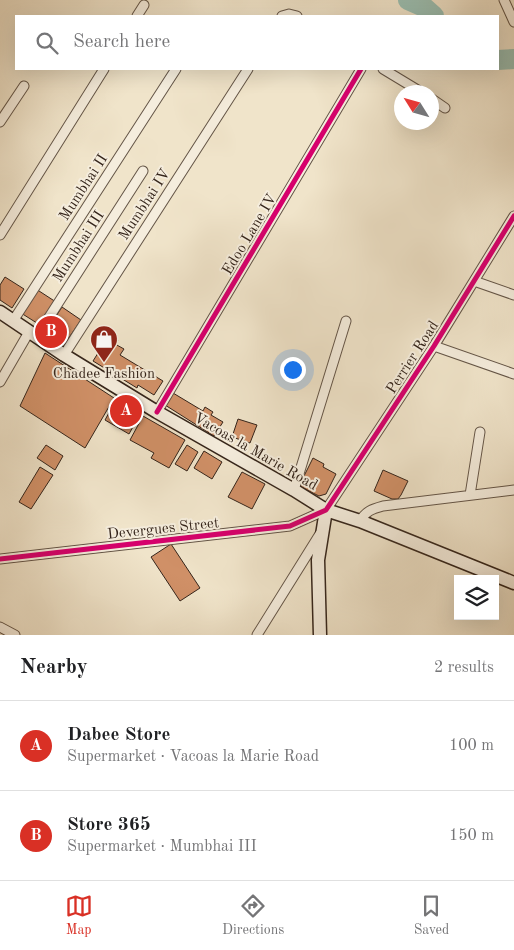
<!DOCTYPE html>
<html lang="en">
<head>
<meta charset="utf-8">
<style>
  body { margin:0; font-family:"Old Standard TT",serif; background:#f6f6f6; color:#202124 }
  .controls { position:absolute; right:15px; bottom:15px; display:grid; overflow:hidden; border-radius:0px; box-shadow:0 5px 20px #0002 }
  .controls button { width:45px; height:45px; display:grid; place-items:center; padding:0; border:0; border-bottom:1px solid #e0e0e0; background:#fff; color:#202124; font:25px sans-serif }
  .compass { position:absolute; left:394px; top:85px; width:45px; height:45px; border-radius:50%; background:#fff; box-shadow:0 5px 20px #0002; rotate:307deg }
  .you { position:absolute; left:292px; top:369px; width:18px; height:18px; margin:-12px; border:4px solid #fff; border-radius:50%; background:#1a73e8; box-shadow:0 0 0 8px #1a73e833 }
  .badge { display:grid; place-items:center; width:32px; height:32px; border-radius:50%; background:#d93025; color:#fff; font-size:16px; font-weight:700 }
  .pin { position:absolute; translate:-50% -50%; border:2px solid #fff; box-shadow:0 1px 5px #0006 }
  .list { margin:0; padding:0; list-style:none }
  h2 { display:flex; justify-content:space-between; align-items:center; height:65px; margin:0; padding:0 20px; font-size:21px }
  h2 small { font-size:16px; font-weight:400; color:#757577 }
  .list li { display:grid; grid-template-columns:32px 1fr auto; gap:15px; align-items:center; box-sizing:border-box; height:90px; padding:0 20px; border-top:1px solid #e0e0e0 }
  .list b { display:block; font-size:19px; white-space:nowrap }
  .list p { margin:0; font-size:16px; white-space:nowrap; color:#757577 }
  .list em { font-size:16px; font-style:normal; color:#757577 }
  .icon { flex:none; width:28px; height:28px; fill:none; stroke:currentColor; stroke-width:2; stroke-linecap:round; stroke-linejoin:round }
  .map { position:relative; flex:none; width:514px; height:635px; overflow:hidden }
  .search { position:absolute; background:#fff; box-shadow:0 5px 20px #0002; left:15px; right:15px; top:15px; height:55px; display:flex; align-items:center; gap:12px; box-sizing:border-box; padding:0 18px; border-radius:0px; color:#757577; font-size:19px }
  .sheet { height:245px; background:#fff }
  nav { display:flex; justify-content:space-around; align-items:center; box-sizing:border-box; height:70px; border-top:1px solid #e0e0e0; background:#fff; font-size:14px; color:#757577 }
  nav a { display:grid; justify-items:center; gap:2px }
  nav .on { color:#d93025 }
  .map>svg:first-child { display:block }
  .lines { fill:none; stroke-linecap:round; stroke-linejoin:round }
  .river { stroke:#9bbfb2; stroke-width:20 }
  .building { fill:#d09067; stroke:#35251b }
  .minor-casing { stroke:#645547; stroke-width:11 }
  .secondary-casing { stroke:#35251b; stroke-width:15 }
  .minor { stroke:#f5eddd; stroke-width:9 }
  .secondary { stroke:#f5eddd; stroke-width:12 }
  .cycleway-casing { stroke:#f5eddd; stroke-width:8 }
  .cycleway { stroke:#d6006c; stroke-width:5 }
  .labels { text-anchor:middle; stroke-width:4; stroke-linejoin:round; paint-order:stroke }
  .street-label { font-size:15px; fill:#35251b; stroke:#f5eddd }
  .poi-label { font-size:15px; fill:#35251b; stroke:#f5eddd }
</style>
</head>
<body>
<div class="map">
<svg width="514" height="635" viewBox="0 0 514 635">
  <rect width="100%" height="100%" fill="#f0e4ca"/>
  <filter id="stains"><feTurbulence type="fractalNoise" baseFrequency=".004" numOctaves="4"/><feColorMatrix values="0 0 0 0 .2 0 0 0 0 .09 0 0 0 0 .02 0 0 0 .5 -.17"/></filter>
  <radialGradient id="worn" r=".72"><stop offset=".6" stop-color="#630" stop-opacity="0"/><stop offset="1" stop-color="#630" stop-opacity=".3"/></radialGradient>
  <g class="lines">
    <path class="river" d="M408,0L424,7L434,16
      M498,60L514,59"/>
  </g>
  <path class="building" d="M5,277L24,289L12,308L0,300V285Z
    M36,289L56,302L40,325L21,313Z
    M62,307L81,320L64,345L45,333Z
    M110,334L118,340L115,344L124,349L120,355L163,381L154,395L138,385L137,388L93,361Z
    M45,353L114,398L85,448L20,406Z
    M173,393L203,411L205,407L213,412L211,415L223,422L214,436L165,405Z
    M116,400L140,414L129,434L105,420Z
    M143,416L185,440L169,468L151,458L154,453L130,440Z
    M238,419L257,425L250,443L232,437Z
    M46,445L63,456L55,470L37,458Z
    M187,445L198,452L187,471L175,464Z
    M204,451L222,462L212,479L194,468Z
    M313,458L324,464L323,467L336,474L326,494L319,496L299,486Z
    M40,467L53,475L31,509L19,502Z
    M383,470L408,481L401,495L398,499H392L374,491Z
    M242,472L265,484L252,509L228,497Z
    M171,544L200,588L180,601L151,557Z"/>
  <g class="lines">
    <g class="minor-casing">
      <path id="minor" d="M504,0L514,22
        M137,16L144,5
        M282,16L289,14L297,16
        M383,69L421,92
        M432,99L445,108
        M0,122L24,86
        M0,235L104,69
        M474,281L514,295
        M13,321L176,69
        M37,336L143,171
        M434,346L514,374
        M64,355L248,69
        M0,382L29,332
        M157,412L361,69
        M294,490L346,321
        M470,495L480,432
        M360,521C366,511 372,509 383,506L514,490
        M0,559L290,526L326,510L434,346L514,216
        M0,627L15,635
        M257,635L320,534"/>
    </g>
    <g class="secondary-casing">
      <path id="secondary" d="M0,312L64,355L157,412L294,490L326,510L360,521L514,583
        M320,635L318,560L326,510"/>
    </g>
    <use href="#minor" class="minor"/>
    <use href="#secondary" class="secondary"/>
    <g class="cycleway-casing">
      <path id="cycleway" d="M157,412L361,69
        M0,559L290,526L326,510L434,346L514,216"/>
    </g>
    <use href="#cycleway" class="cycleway"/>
  </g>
  <defs>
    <g id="shop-pin" transform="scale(1.4375)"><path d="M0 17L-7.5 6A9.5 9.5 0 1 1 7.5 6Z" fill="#8f2418" stroke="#f5eddd"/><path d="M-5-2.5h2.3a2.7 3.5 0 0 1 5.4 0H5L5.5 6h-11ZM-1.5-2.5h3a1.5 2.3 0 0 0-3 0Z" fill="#fff"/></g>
  </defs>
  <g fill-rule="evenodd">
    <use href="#shop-pin" x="104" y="339"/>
  </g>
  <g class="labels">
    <g class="street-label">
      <text transform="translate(83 187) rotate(-57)" y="5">Mumbhai II</text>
      <text transform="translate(144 204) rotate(-57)" y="5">Mumbhai IV</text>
      <text transform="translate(249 234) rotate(-59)" y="5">Edoo Lane IV</text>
      <text transform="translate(78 246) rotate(-57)" y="5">Mumbhai III</text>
      <text transform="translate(412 357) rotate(-57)" y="5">Perrier Road</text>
      <text transform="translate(256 451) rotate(30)" y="5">Vacoas la Marie Road</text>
      <text transform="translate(163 528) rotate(-6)" y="5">Devergues Street</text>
    </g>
    <g class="poi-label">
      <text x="104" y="378">Chadee Fashion</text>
    </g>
  </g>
  <rect width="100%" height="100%" filter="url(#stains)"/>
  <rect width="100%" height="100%" fill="url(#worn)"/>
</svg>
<div class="controls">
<button><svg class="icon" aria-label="layers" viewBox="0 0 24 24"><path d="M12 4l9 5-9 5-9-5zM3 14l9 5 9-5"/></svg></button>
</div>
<svg class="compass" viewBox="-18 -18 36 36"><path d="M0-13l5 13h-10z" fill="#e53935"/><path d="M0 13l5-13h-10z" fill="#757577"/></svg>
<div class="you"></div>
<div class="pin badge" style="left:126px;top:411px">A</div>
<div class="pin badge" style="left:51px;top:332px">B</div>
<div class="search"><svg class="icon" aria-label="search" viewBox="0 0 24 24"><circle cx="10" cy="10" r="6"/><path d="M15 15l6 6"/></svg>Search here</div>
</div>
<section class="sheet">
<h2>Nearby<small>2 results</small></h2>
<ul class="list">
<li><span class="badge">A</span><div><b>Dabee Store</b><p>Supermarket · Vacoas la Marie Road</p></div><em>100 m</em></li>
<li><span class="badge">B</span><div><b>Store 365</b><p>Supermarket · Mumbhai III</p></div><em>150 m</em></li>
</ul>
</section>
<nav>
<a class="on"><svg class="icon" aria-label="map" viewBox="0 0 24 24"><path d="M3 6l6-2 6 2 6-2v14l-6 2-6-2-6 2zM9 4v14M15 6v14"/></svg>Map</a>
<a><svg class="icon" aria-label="directions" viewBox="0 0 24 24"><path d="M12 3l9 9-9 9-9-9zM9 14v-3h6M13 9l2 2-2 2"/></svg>Directions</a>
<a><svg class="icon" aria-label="saved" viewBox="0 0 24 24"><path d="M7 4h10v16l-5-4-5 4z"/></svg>Saved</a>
</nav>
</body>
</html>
